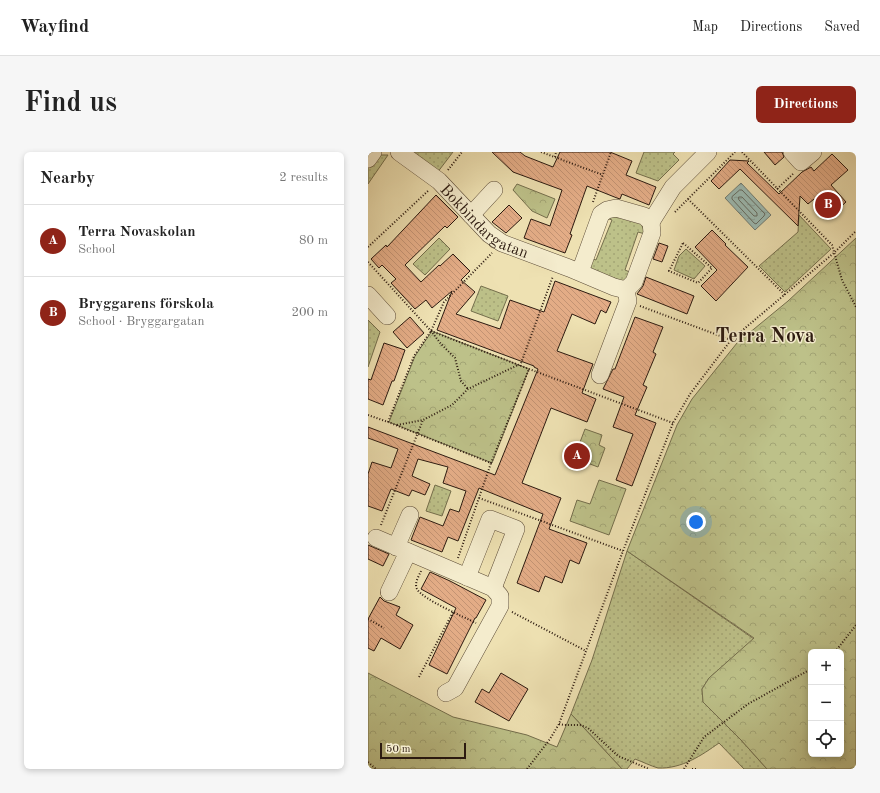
<!DOCTYPE html>
<html lang="en">
<head>
<meta charset="utf-8">
<style>
  body { margin:0; font-family:"Old Standard TT",serif; background:#f6f6f6; color:#222 }
  .controls { position:absolute; right:12px; bottom:12px; display:grid; overflow:hidden; border-radius:6px; box-shadow:0 2px 6px #0003 }
  .controls button { width:36px; height:36px; display:grid; place-items:center; padding:0; border:0; border-bottom:1px solid #e0e0e0; background:#fff; color:#222; font:20px sans-serif }
  .scale { position:absolute; left:12px; bottom:10px; width:86px; box-sizing:border-box; padding-left:4px; border:2px solid #2c1a10; border-top:0; font-size:11px; line-height:14px; white-space:nowrap; color:#2c1a10; -webkit-text-stroke:3px #f4eccd; paint-order:stroke }
  .you { position:absolute; left:328px; top:370px; width:14px; height:14px; margin:-10px; border:3px solid #fff; border-radius:50%; background:#1a73e8; box-shadow:0 0 0 6px #1a73e833 }
  .badge { display:grid; place-items:center; width:26px; height:26px; border-radius:50%; background:#8f2418; color:#fff; font-size:13px; font-weight:700 }
  .pin { position:absolute; translate:-50% -50%; border:2px solid #fff; box-shadow:0 1px 4px #0006 }
  .list { margin:0; padding:0; list-style:none }
  h2 { display:flex; justify-content:space-between; align-items:center; height:52px; margin:0; padding:0 16px; font-size:17px }
  h2 small { font-size:13px; font-weight:400; color:#767676 }
  .list li { display:grid; grid-template-columns:26px 1fr auto; gap:12px; align-items:center; box-sizing:border-box; height:72px; padding:0 16px; border-top:1px solid #e0e0e0 }
  .list b { display:block; font-size:15px; white-space:nowrap }
  .list p { margin:0; font-size:13px; white-space:nowrap; color:#767676 }
  .list em { font-size:13px; font-style:normal; color:#767676 }
  .icon { flex:none; width:22px; height:22px; fill:none; stroke:currentColor; stroke-width:2; stroke-linecap:round; stroke-linejoin:round }
  .map { position:relative; flex:none; width:488px; height:617px; overflow:hidden; border-radius:6px }
  header { display:flex; align-items:center; gap:24px; box-sizing:border-box; height:56px; padding:0 20px; background:#fff; border-bottom:1px solid #e0e0e0 }
  header strong { font-size:19px }
  nav { display:flex; gap:22px; margin-inline-start:auto; font-size:14px }
  .intro { display:flex; align-items:center; justify-content:space-between; box-sizing:border-box; height:96px; padding:0 24px }
  h1 { margin:0; font-size:28px }
  .button { padding:10px 18px; border-radius:6px; background:#8f2418; color:#fff; font-size:14px; font-weight:700 }
  main { display:flex; gap:24px; padding:0 24px }
  aside { flex:1; background:#fff; border-radius:6px; box-shadow:0 2px 6px #0003 }
  .map>svg:first-child { display:block }
  .grass { fill:url(#grass-dots); stroke:#746e4c }
  .forest { fill:url(#forest-crowns); stroke:#746e4c; fill-rule:evenodd }
  .water { fill:url(#water-ripples); stroke:#6f7b73 }
  .lines { fill:none; stroke-linecap:round; stroke-linejoin:round }
  .shore { stroke:#646b62; stroke-width:1 }
  .building { fill:url(#building-back-hatch); stroke:#2c1a10 }
  .minor-casing { stroke:#5c4c38; stroke-width:18 }
  .path { stroke:#2c1a10; stroke-width:2; stroke-dasharray:1 2; stroke-linecap:butt }
  .minor { stroke:#f4eccd; stroke-width:17 }
  .labels { text-anchor:middle; stroke-width:3; stroke-linejoin:round; paint-order:stroke }
  .street-label { font-size:16px; fill:#2c1a10; stroke:#f4eccd }
  .district-label { font-size:20px; font-weight:bold; fill:#2c1a10; stroke:#f4eccd }
</style>
</head>
<body>
<header>
<strong>Wayfind</strong>
<nav><a>Map</a><a>Directions</a><a>Saved</a></nav>
</header>
<div class="intro"><h1>Find us</h1><a class="button">Directions</a></div>
<main>
<aside>
<h2>Nearby<small>2 results</small></h2>
<ul class="list">
<li><span class="badge">A</span><div><b>Terra Novaskolan</b><p>School</p></div><em>80 m</em></li>
<li><span class="badge">B</span><div><b>Bryggarens förskola</b><p>School · Bryggargatan</p></div><em>200 m</em></li>
</ul>
</aside>
<div class="map">
<svg width="488" height="617" viewBox="0 0 488 617">
  <defs>
    <pattern id="grass-dots" width="8" height="8" patternUnits="userSpaceOnUse"><rect width="8" height="8" fill="#bdc189"/><path d="M2 2h.1M6 6h.1" fill="none" stroke="#a3a575" stroke-width="1.8" stroke-linecap="round"/></pattern>
    <pattern id="forest-crowns" width="20" height="18" patternUnits="userSpaceOnUse"><rect width="20" height="18" fill="#bdc189"/><path d="M2 6a3 3 0 1 1 6 0M12 15a3 3 0 1 1 6 0" fill="none" stroke="#a3a575"/></pattern>
    <pattern id="water-ripples" width="26" height="14" patternUnits="userSpaceOnUse"><rect width="26" height="14" fill="#9cbcb5"/><path d="M2 4q2-2 4 0t4 0M15 11q2-2 4 0t4 0" fill="none" stroke="#87a19b"/></pattern>
    <pattern id="building-back-hatch" width="6" height="6" patternUnits="userSpaceOnUse"><rect width="6" height="6" fill="#e3ac86"/><path d="M-1 5l2 2M0 0l6 6M5-1l2 2" fill="none" stroke="#c39373"/></pattern>
  </defs>
  <rect width="100%" height="100%" fill="#eee1b2"/>
  <filter id="stains"><feTurbulence type="fractalNoise" baseFrequency=".005" numOctaves="4"/><feColorMatrix values="0 0 0 0 .2 0 0 0 0 .09 0 0 0 0 .02 0 0 0 .5 -.17"/></filter>
  <radialGradient id="worn" r=".72"><stop offset=".6" stop-color="#630" stop-opacity="0"/><stop offset="1" stop-color="#630" stop-opacity=".3"/></radialGradient>
  <path class="grass" d="M39,0H85L69,21Z
    M276,0H307L305,2L311,8L290,29L268,21Z
    M13,3H20L0,32V15Z
    M237,63L273,69L277,82L270,80L257,118L264,121L262,126L254,129L224,120L220,105L228,108L244,68L236,65Z
    M431,63L463,97L417,140L391,114L430,80Z
    M71,86L82,97L57,123L45,112Z
    M318,97L337,114L326,127L306,118L311,104Z
    M113,134L140,144L130,169L103,159Z
    M0,168L12,180L0,215Z
    M67,333L83,339L74,364L58,359Z
    M259,399L386,487L341,526L334,537L335,550L373,588L399,617H376L351,591C334,603 314,617 290,616C283,614 275,610 267,607L259,617H254L203,562L224,508Z"/>
  <path class="forest" d="M149,32L187,47L179,66L164,59L145,38Z
    M488,86V617H399L373,588L335,550L334,537L341,526L386,486L259,399L309,273L324,247L369,191L420,149ZM443,500H473V602H443Z
    M64,179L161,217L124,311L21,270L47,204Z
    M217,277L234,283L231,293L237,296L230,315L206,306Z
    M231,328L258,337L241,383L202,369L209,348L222,352Z
    M0,521L85,565L159,583L189,595L203,562L254,617H0Z"/>
  <path class="water" d="M373,31L403,63L387,78L357,46Z"/>
  <g class="lines">
    <path class="shore" d="M372,38H374L397,62L396,64L388,72L386,71L364,47V45Z
      M371,45H374L389,61V64H386L371,48Z"/>
  </g>
  <path class="building" d="M124,0H152L157,4L185,15L192,0H242L264,9L258,23L288,35L281,53L254,42L252,47L249,46L219,34L202,82L204,83L197,101L156,86L163,67L182,74L194,38L145,20Z
    M396,0H414L416,5L407,13Z
    M464,2L480,18L463,33L478,50L463,64L446,47L440,52L432,44L430,74L372,17L351,37L343,29L362,8L381,9L379,11L411,42L434,20L443,15L446,19Z
    M68,43L90,65L79,76L77,74L37,113L53,130L71,113L72,114L85,102L102,119L93,128L107,140L88,162L132,177L142,148L176,160L187,129L243,150L238,161L233,158L227,172L204,162L189,199L225,212L214,241L228,247L219,270L183,256L154,331L193,346L181,377L219,391L211,412L202,408L194,431L177,424L171,440L149,431L175,362L111,336L90,389L80,385L74,400L43,388L52,365L75,374L82,357L91,360L98,339L75,331L80,315L50,307L44,324L62,332L57,343L44,338L41,344L23,337L14,359L0,354V322L4,310L23,316L30,297L0,286V275L127,323L170,217L166,215V214L69,178L84,139L64,156L58,148L47,157L23,131L28,127L14,113L11,116L3,107L18,93L19,95Z
    M141,53L154,66L138,81L124,70Z
    M344,78L358,92L357,93L380,115L348,149L333,134L349,118L327,95Z
    M291,91L300,94L294,110L285,107Z
    M278,125L326,144L319,162L269,142L275,134Z
    M42,165L56,181L39,196L25,180Z
    M267,165L295,175L285,200L288,202L275,233L279,235L267,263L288,271L264,334L248,328L265,282L245,275L256,245L235,237L245,217H247Z
    M16,191L37,198L26,229H24L15,253L0,247V227L3,228Z
    M0,393L21,402L15,414L0,407Z
    M62,420L82,429L118,448L108,466H107L79,522L61,513L88,456L53,437Z
    M12,445L16,449L32,455L28,463L45,473L32,497L13,486L6,499L0,496V467Z
    M133,521L160,537L141,569L107,550L114,537L121,541Z"/>
  <g class="lines">
    <g class="minor-casing">
      <g id="minor">
        <path id="s1" d="M31,0L71,29L121,82L134,91L201,116L246,135L258,138L266,130L284,81L283,70L276,64L248,56L239,58L233,62L212,120"/>
        <path d="M424,0L433,10L445,0"/>
        <path d="M0,7L5,0"/>
        <path d="M103,63L126,38"/>
        <path d="M283,70L305,35L340,0"/>
        <path d="M0,143L19,164"/>
        <path d="M232,223L260,149L258,138"/>
        <path d="M8,386L125,436L132,444V454L87,536L78,541"/>
        <path d="M28,395L42,363"/>
        <path d="M99,425L122,367L148,377L125,436"/>
        <path d="M21,440L40,400"/>
      </g>
    </g>
    <path class="path" d="M173,0L235,23
      M374,0L464,93L474,128L488,155
      M187,5L188,0
      M80,18L94,0
      M409,37L426,21
      M320,47L417,143
      M225,50L243,0
      M307,60L367,0
      M315,91L344,116L330,131L301,119Z
      M0,95L61,38
      M0,110L63,179L73,192L87,206L93,229L100,237
      M272,154L363,188
      M63,179L161,217L305,271
      M152,214L185,124
      M0,263L20,270L123,311L161,217
      M20,270L46,204L63,179L76,150L124,101
      M29,273L55,268L84,253L100,237L150,213
      M111,346L255,399
      M13,373L55,268
      M90,406L123,311
      M53,419C51,424 46,431 49,437C54,447 96,465 108,471
      M144,460L218,499
      M0,467L16,476
      M467,500L488,473
      M51,525L85,460
      M191,572L196,573H212L220,576L250,604L281,617
      M0,610L8,617
      M159,617L182,587L191,572L255,399L305,271L322,242L363,188L467,100L488,79
      M316,617L336,585L380,552L443,517
      M324,617H328"/>
    <use href="#minor" class="minor"/>
  </g>
  <g class="labels">
    <g class="street-label">
      <text dy="6" stroke="none"><textPath href="#s1" startOffset="111">Bokbindargatan</textPath></text>
    </g>
    <g class="district-label">
      <text x="397" y="190">Terra Nova</text>
    </g>
  </g>
  <rect width="100%" height="100%" filter="url(#stains)"/>
  <rect width="100%" height="100%" fill="url(#worn)"/>
</svg>
<div class="controls">
<button>+</button>
<button>−</button>
<button><svg class="icon" aria-label="locate" viewBox="0 0 24 24"><circle cx="12" cy="12" r="6"/><path d="M12 2v4M12 18v4M2 12h4M18 12h4"/></svg></button>
</div>
<div class="scale">50 m</div>
<div class="you"></div>
<div class="pin badge" style="left:209px;top:304px">A</div>
<div class="pin badge" style="left:460px;top:53px">B</div>
</div>
</main>
</body>
</html>
